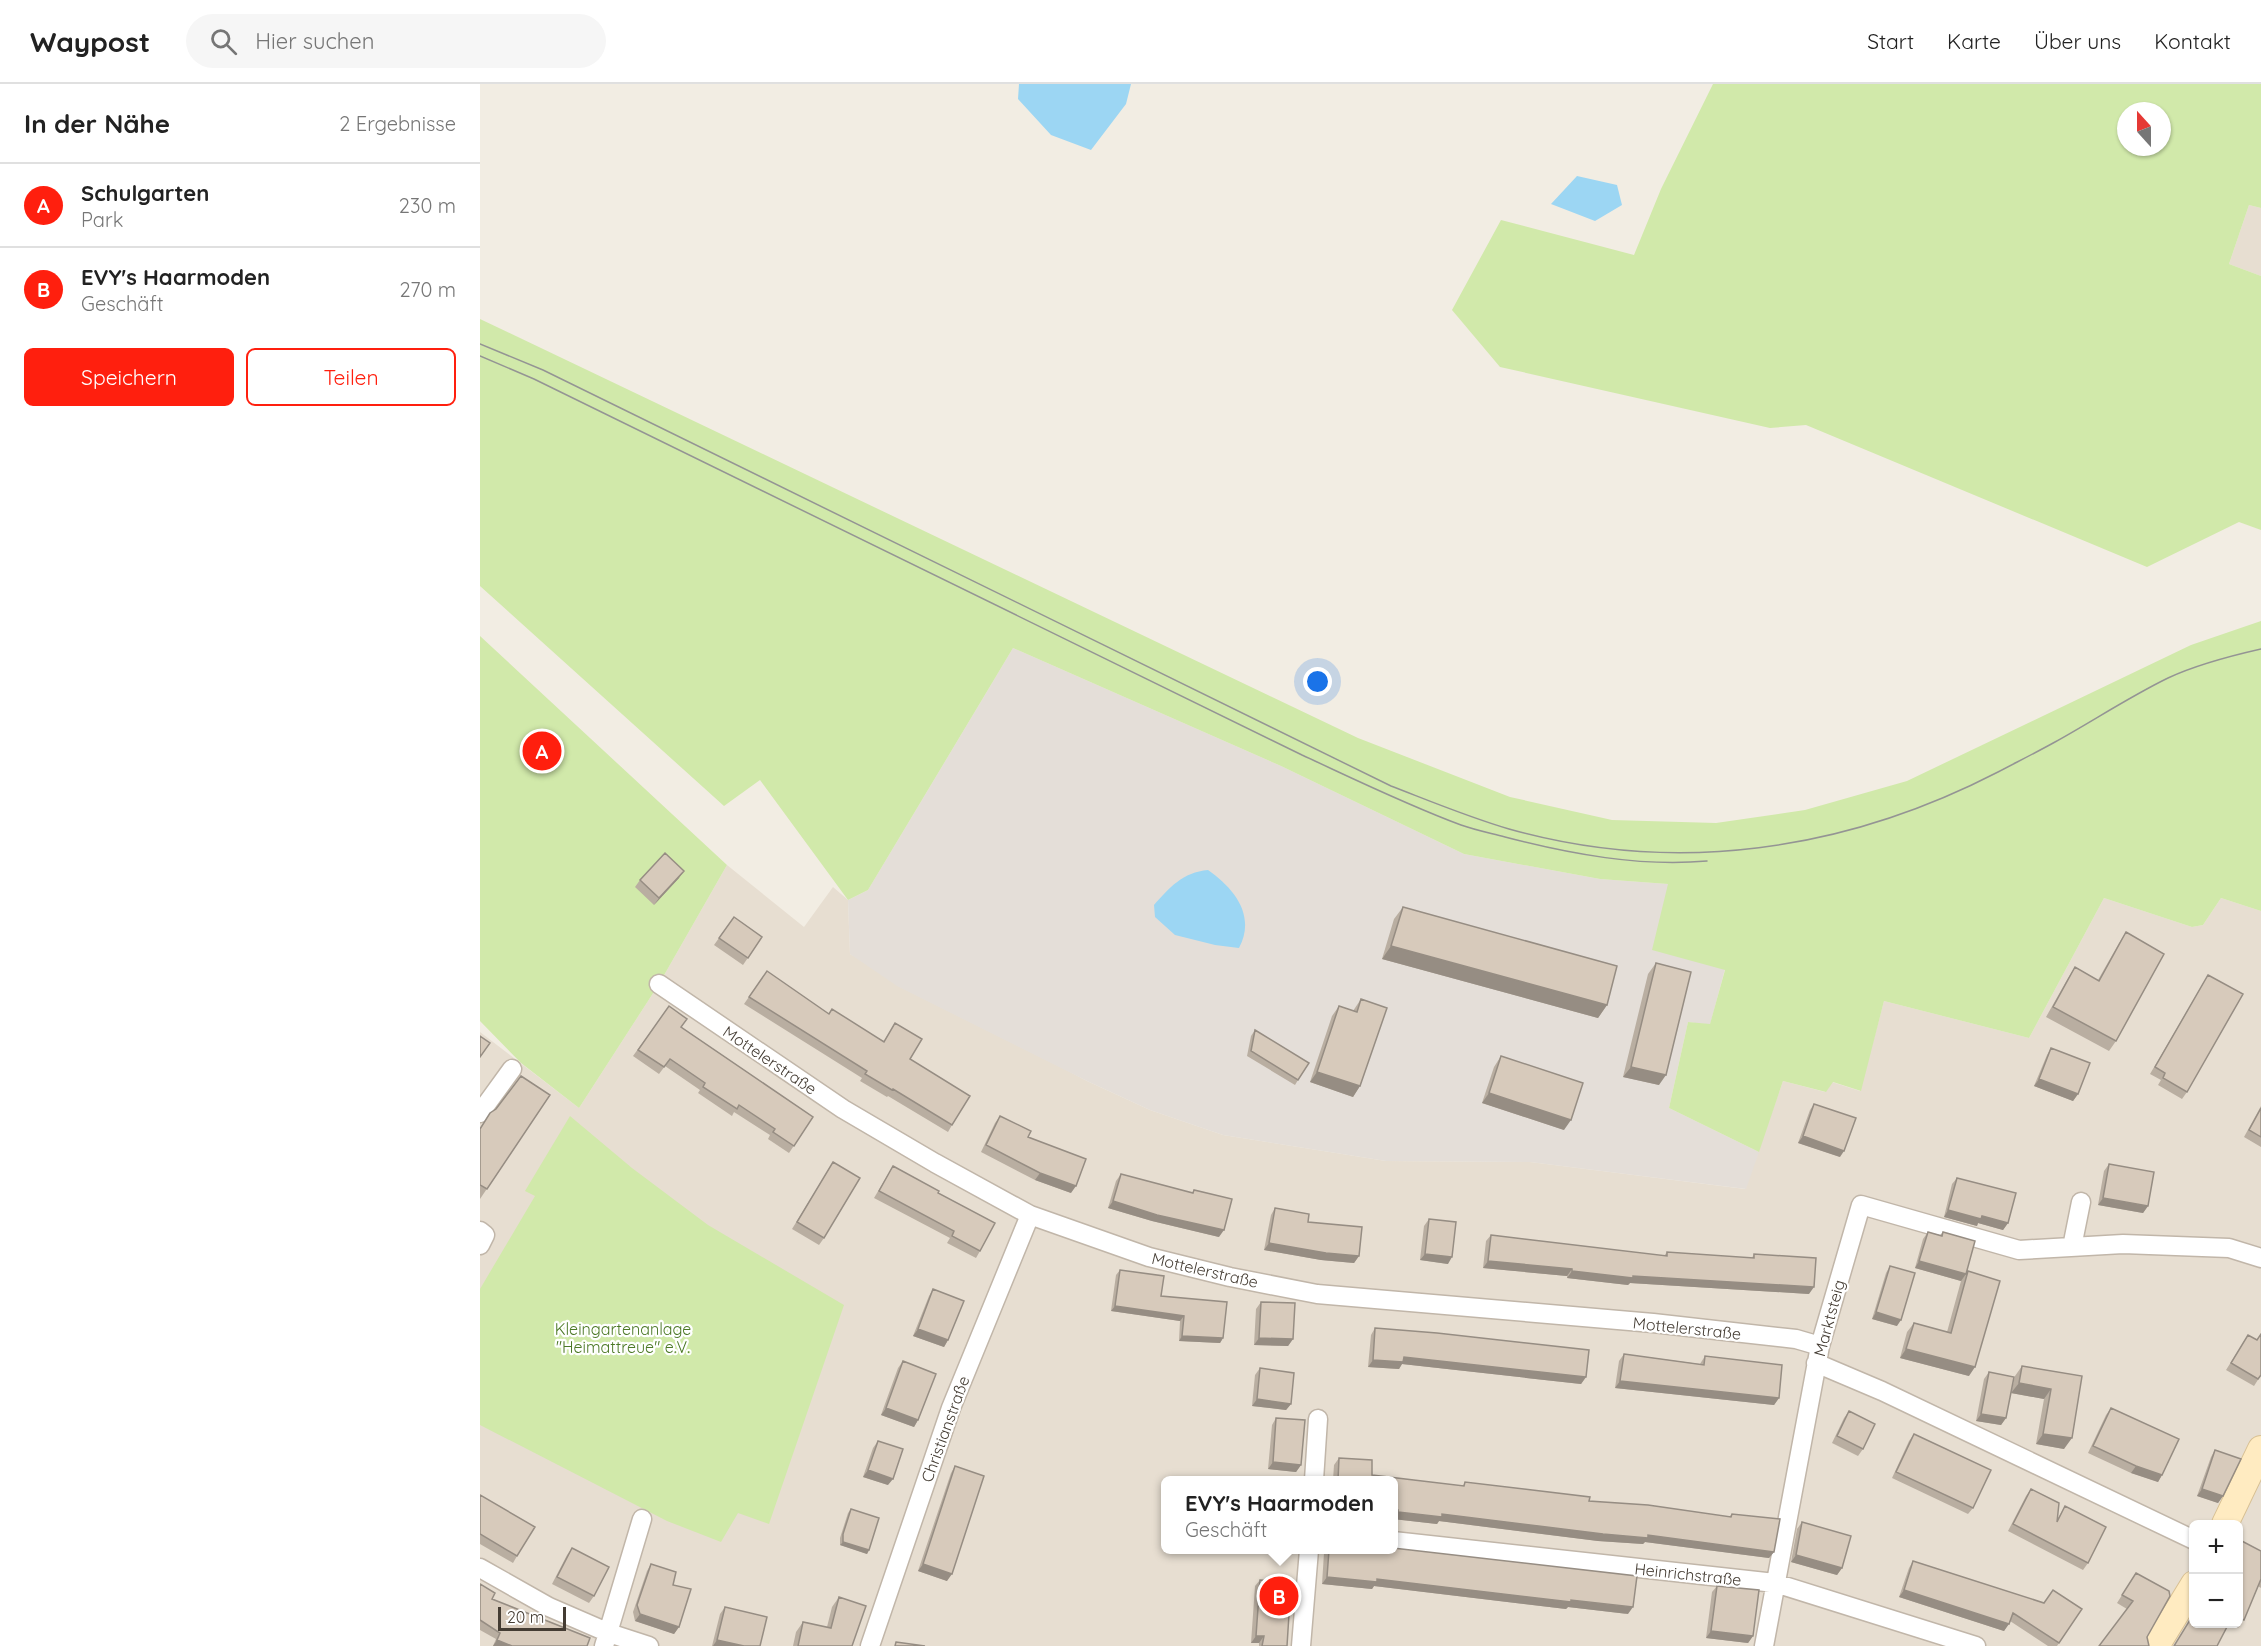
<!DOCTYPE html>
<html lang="de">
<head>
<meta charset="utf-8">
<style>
  body { margin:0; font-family:Quicksand,sans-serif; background:#f6f6f6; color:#222 }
  .controls { position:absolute; right:18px; bottom:18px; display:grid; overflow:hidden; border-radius:9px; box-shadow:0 2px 4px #0004 }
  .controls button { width:54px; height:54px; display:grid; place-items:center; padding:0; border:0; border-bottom:2px solid #e0e0e0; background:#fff; color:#222; font:30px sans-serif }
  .compass { position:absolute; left:1637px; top:18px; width:54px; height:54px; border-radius:50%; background:#fff; box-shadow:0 2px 4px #0004; rotate:339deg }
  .scale { position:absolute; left:18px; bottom:15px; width:68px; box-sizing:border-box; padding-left:6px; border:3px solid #443c33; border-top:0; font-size:16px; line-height:21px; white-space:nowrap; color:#443c33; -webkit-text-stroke:4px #fff; paint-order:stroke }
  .you { position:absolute; left:838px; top:598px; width:21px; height:21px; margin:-15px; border:4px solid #fff; border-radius:50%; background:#1a73e8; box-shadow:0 0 0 9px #1a73e833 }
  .badge { display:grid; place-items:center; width:39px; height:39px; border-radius:50%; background:#ff1f0e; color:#fff; font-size:20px; font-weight:700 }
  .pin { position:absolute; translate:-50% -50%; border:3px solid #fff; box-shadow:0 2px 6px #0006 }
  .popup { position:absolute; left:681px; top:1392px; width:237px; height:78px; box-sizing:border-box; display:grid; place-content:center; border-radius:9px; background:#fff; filter:drop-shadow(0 2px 4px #0005); font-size:20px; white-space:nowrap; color:#767676 }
  .popup b { font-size:22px; color:#222 }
  .popup::after { content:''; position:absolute; left:50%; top:100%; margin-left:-12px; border:12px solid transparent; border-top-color:#fff }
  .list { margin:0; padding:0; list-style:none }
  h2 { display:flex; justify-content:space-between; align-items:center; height:78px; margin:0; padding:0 24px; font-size:26px }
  h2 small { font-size:20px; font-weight:400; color:#767676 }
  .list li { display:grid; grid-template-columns:39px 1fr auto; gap:18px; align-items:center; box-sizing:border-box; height:84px; padding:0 24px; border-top:2px solid #e0e0e0 }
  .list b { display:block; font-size:22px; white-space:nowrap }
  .list p { margin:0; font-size:20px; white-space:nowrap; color:#767676 }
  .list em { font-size:20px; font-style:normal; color:#767676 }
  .actions { display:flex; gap:12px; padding:18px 24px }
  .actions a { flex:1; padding:14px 0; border:2px solid #ff1f0e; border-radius:9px; text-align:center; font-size:21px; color:#ff1f0e }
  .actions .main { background:#ff1f0e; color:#fff }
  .icon { flex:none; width:33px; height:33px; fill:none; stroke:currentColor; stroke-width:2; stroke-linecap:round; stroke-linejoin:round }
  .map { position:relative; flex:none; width:1781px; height:1562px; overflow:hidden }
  header { display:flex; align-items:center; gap:36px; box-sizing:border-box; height:84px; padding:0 30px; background:#fff; border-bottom:2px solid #e0e0e0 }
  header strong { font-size:28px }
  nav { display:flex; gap:33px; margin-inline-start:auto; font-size:21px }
  .search { width:420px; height:54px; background:#f6f6f6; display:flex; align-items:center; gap:15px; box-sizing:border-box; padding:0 21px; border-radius:33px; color:#767676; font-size:22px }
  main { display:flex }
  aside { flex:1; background:#fff }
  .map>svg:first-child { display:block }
  .residential { fill:#e7ded1; fill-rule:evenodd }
  .industrial { fill:#e4ded8 }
  .green { fill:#d1e9aa; fill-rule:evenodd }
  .water { fill:#9cd6f3 }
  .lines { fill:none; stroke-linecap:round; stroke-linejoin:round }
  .street-casing { stroke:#c1b6a9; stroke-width:21 }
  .secondary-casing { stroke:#d8c093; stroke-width:28 }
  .street { stroke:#fff; stroke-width:18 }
  .secondary { stroke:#ffebc1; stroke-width:26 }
  .tram { stroke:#949494; stroke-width:1.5 }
  .wall { fill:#b9aea1 }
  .shaded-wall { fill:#968d83 }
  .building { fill:#d7cabb; stroke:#968d83; stroke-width:1.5 }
  .labels { text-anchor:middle; stroke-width:4.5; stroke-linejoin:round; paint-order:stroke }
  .street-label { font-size:16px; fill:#443c33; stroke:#fff }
  .park-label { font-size:16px; fill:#4b7825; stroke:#fff }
</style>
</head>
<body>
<header>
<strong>Waypost</strong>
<div class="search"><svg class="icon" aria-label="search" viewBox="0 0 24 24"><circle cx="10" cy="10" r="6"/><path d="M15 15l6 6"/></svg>Hier suchen</div>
<nav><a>Start</a><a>Karte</a><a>Über uns</a><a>Kontakt</a></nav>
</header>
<main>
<aside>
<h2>In der Nähe<small>2 Ergebnisse</small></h2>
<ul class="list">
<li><span class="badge">A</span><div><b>Schulgarten</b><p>Park</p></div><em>230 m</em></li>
<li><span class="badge">B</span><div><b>EVY's Haarmoden</b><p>Geschäft</p></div><em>270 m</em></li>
</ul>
<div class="actions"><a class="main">Speichern</a><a>Teilen</a></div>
</aside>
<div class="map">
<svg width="1781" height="1562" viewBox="0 0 1781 1562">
  <rect width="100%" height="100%" fill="#f2ede3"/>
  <path class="residential" d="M1769,121L1781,124V192L1749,180Z
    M247,781L324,843L353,803L368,816L370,870L607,997L670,1026L743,1051L906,1077L1050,1078L1265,1105L1303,997L1345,1008L1352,998L1380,1007L1404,917L1549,954L1624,814L1712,843L1723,841L1741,814L1781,827V1562H0V948L99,1024L179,900ZM685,1396H913V1466H685ZM1714,1440H1758V1540H1714Z"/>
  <path class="industrial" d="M533,564L801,682L984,770L1120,795L1188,800L1245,885L1230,941L1208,938L1189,1024L1279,1068L1266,1105L1050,1078L906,1077L743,1051L670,1026L607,997L417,902L370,870L368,816L388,806Z"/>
  <path class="green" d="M1233,0H1781V124L1769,121L1749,180L1781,192V446L1759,438L1667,483L1326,341L1290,344L1020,283L972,226L1021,136L1154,171L1181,105ZM1646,27H1682V63H1646Z
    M0,235L878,654L1030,713L1132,736L1236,739L1325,726L1427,697L1711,561L1781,537V827L1741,814L1723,841L1712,843L1624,814L1549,954L1404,917L1381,1007L1353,998L1346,1008L1303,997L1279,1068L1189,1024L1208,938L1230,940L1245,886L1172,866L1188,800L1120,795L984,770L801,682L533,564L388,806L368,816L280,696L244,722L0,502Z
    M0,552L247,781L179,900L99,1024L41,979L0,937Z
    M90,1032L152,1084L228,1141L364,1221L289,1440L258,1429L241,1458L187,1437L0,1341V1205L55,1112L45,1107Z"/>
  <path class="water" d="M539,0H651L646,20L611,66L571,51L538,15Z
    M1097,92L1137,101L1142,121L1115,137L1071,120Z
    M728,786C755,805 776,832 759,864L735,861L695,851L675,833L674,821C689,804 703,788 728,786Z"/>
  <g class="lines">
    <g class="street-casing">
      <path id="street" d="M179,900L363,1025L455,1079L550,1131L669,1173L750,1193L837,1210L1173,1239L1316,1255L1340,1262
        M0,1029L32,985
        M0,1147L5,1151L0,1161
        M1592,1163L1601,1118
        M1336,1279L1402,1307L1714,1456
        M834,1396L838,1335
        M913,1457L1295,1499L1496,1562
        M0,1484L69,1523L129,1549L169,1562
        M124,1562L162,1435
        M390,1562L471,1324L550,1131
        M821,1562L829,1466
        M1284,1562L1340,1262L1381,1121L1539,1166L1643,1160L1749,1164L1781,1174"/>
    </g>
    <g class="secondary-casing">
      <path id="secondary" d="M1745,1440L1781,1365
        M1676,1562L1714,1500"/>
    </g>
    <use href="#street" class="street"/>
    <use href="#secondary" class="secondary"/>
    <path class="tram" d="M0,260L63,286L911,702C950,717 988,733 1029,745C1196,792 1365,767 1518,688C1537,678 1557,668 1575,658C1613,637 1649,613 1688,594C1718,580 1750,572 1781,565
      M0,272L54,295L822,671C874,695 927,721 981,741C995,746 1010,749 1025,753C1090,770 1160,783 1227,777"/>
  </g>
  <path class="wall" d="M199,794L174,821L155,803L160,796Z
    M923,823L1127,921L1118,934L902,875L914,835Z
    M254,833L282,853L263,881L234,861Z
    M1646,848L1636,957L1629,967L1566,933L1588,894L1595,883L1618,896L1639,859Z
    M1176,879L1179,1001L1143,993L1168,890Z
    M287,887L349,930L404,957L415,939L430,975L472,1041L468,1048L408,1012L407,1013L380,997L382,994L264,920Z
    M1728,891L1707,1008L1702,1015L1678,1001L1681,996L1670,990Z
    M881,915L880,1002L873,1013L830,998L852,932L859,922L873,927Z
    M189,922L201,943L333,1033L309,1069L288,1055L290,1051L254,1028L252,1032L218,1009L220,1006L185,982L179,990L153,972Z
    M775,946L818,996L815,1001L767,972L771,952Z
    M1571,964L1598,1010L1593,1017L1554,1002L1567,971Z
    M1021,972L1084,1046L1002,1019L1014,983Z
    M70,1011L0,1115V1044Z
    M1334,1020L1360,1073L1318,1059L1330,1026Z
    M1781,1022V1063L1764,1053Z
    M520,1032L548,1053L591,1109L555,1096L501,1068L515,1039Z
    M353,1078L344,1154L339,1161L312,1145Z
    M1629,1080L1668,1122L1663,1129L1618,1121L1624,1087Z
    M413,1082L458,1109L500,1167L496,1174L467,1159L470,1154L394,1114Z
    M641,1090L712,1109L714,1106L739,1153L672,1137L628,1124L636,1097Z
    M1477,1094L1528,1139L1523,1146L1498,1139L1497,1142L1464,1133L1472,1100Z
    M795,1124L828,1138L879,1172L874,1179L841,1176L784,1166L791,1131Z
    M949,1135L968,1180L940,1176L944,1142Z
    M1448,1148L1460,1151L1463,1148L1486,1190L1488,1187L1489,1292L1420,1274L1427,1248L1434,1239L1467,1248L1481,1197L1435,1184L1443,1155Z
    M1011,1151L1184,1172L1187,1168L1272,1174L1274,1170L1329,1210L1150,1199L1148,1201L1087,1194V1192L1003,1184L1006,1157Z
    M1410,1182L1417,1242L1392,1235L1406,1189Z
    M640,1186L743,1254L740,1259L699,1257L700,1237L631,1227L636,1191Z
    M453,1205L468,1256L464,1263L433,1252L449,1212Z
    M781,1218L813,1255L808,1262L774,1261L776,1225Z
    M895,1244L1106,1293L1101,1300L922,1280L919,1285L888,1283L891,1251Z
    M1768,1251L1777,1256L1781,1291L1774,1302L1746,1286Z
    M1144,1270L1220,1280L1225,1272L1299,1314L1294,1321L1135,1304L1139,1277Z
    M423,1277L438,1336L434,1343L401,1331L418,1284Z
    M1542,1282L1602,1292L1584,1365L1556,1360L1564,1315L1531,1309L1535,1292Z
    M780,1284L811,1320L806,1326L772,1322L775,1291Z
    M1509,1288L1526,1334L1521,1341L1496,1337L1504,1295Z
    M1631,1324L1682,1391L1678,1398L1651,1389L1608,1369L1626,1331Z
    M1369,1327L1383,1365L1378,1372L1352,1359L1364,1334Z
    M796,1334L821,1381L816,1388L788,1385L792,1341Z
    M1434,1350L1493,1424L1488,1430L1412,1394L1429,1357Z
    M398,1357L408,1401L383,1393L393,1364Z
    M1735,1366L1743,1412L1738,1419L1717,1412L1731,1373Z
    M859,1374L892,1391L983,1402L985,1398L1109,1417L1249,1433L1252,1430L1294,1468L1289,1474L1165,1458L1163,1460L1118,1457L959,1437L957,1440L913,1435V1396H853L854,1381Z
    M475,1382L467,1497L438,1487L471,1389Z
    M1551,1405L1578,1434L1585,1422L1608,1479L1603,1486L1528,1447L1546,1412Z
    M0,1411L37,1472L33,1479L0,1460Z
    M371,1425L389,1466L387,1470L360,1461V1454L368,1429Z
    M1322,1438L1362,1484L1357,1491L1311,1478L1317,1445Z
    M1758,1455L1781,1467V1504L1778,1502L1764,1536L1758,1544L1750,1539H1758Z
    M92,1464L114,1512L109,1519L72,1500L87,1471Z
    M847,1466H913L1148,1530L1088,1523L1086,1525L894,1502L892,1505L842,1500L844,1469Z
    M1433,1477L1564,1519L1602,1525L1577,1562H1568L1530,1537L1524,1547L1419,1513L1429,1484Z
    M171,1480L199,1543L194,1550L155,1537L153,1528L167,1487Z
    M1656,1489L1689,1507L1647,1525L1637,1519Z
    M780,1496L807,1562H779V1559H771L775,1502Z
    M0,1500L12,1515L107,1562H13L16,1555L0,1546Z
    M1237,1502L1273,1552L1268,1559L1226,1554L1232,1508Z
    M359,1513L372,1562H313L316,1548L323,1538L347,1543L352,1523Z
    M245,1523L280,1562H232L240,1530Z"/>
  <path class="shaded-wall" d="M204,787L199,794L174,821L179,814Z
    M911,862L1127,921L1118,934L902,875Z
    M1151,983L1186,991L1179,1001L1143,993Z
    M837,988L880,1002L873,1013L830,998Z
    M1559,995L1598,1010L1593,1017L1554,1002Z
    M1009,1009L1091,1036L1084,1046L1002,1019Z
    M1323,1052L1364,1067L1360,1073L1318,1059Z
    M560,1089L596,1102L591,1109L555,1096Z
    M1623,1114L1668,1122L1663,1129L1618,1121Z
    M633,1117L744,1146L739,1153L672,1137L628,1124Z
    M1468,1126L1502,1132L1528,1139L1523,1146L1498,1139L1497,1142L1464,1133Z
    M789,1159L879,1172L874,1179L841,1176L784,1166Z
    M945,1170L972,1173L968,1180L940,1176Z
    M1008,1177L1092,1185L1087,1192L1003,1184Z
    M1439,1177L1486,1190L1481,1197L1435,1184Z
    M1092,1187L1153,1192L1334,1203L1329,1210L1150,1199L1148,1201L1087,1194Z
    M635,1222L704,1232L700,1237L631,1227Z
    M1396,1228L1421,1236L1417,1242L1392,1235Z
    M438,1245L468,1256L464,1263L433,1252Z
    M702,1252L743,1254L740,1259L699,1257Z
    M779,1254L813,1255L808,1262L774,1261Z
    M1426,1265L1495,1283L1489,1292L1420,1274Z
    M924,1273L1106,1293L1101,1300L922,1280L919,1285L888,1283L893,1276Z
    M1140,1297L1299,1314L1294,1321L1135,1304Z
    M1539,1299L1571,1305L1564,1315L1531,1309Z
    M777,1315L811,1320L806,1326L772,1322Z
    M406,1324L438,1336L434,1343L401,1331Z
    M1501,1330L1526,1334L1521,1341L1496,1337Z
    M1563,1350L1592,1354L1584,1365L1556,1360Z
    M793,1378L821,1381L816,1388L788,1385Z
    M1656,1382L1682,1391L1678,1398L1651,1389Z
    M388,1386L413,1395L408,1401L383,1393Z
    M1722,1405L1743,1412L1738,1419L1717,1412Z
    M913,1426H918L914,1433H913Z
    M918,1428L962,1430L1168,1451L1294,1468L1289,1474L1165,1458L1163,1460L1118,1457L959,1437L957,1440L913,1435Z
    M363,1458L389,1466L387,1470L360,1461Z
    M772,1466H798L796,1468Z
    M1316,1471L1362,1484L1357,1491L1311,1478Z
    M443,1480L472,1490L467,1497L438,1487Z
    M847,1493L897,1495L1153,1523L1148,1530L1088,1523L1086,1525L894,1502L892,1505L842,1500Z
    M1424,1506L1529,1540L1524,1547L1419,1513Z
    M160,1530L199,1543L194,1550L155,1537Z
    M1231,1547L1273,1552L1268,1559L1226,1554Z
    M776,1552H784L779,1559H771Z
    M17,1556L32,1562H13Z
    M237,1556L264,1562H233Z"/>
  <path class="building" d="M185,769L204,787L179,814L160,796Z
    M923,823L1137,882L1127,921L911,862Z
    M254,833L282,853L268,874L239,854Z
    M1646,848L1684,870L1636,957L1573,923L1595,883L1619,897Z
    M1176,879L1211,888L1186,991L1151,983Z
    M287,887L349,930L352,925L404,958L415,939L442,955L430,975L490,1012L472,1041L413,1005L412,1006L385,990L387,987L269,913Z
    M1728,891L1763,910L1707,1008L1683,994L1685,989L1675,983Z
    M881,915L907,924L880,1002L837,988L859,922L877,928Z
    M189,922L207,935L201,943L333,1033L314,1062L293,1048L295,1045L259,1021L257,1025L223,1003L225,999L190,975L184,983L158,966Z
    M775,946L829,979L818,996L771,967Z
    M0,952L10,959L0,973Z
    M1571,964L1610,979L1598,1010L1559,995Z
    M1021,972L1103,999L1091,1036L1009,1009Z
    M41,992L70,1011L7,1105L0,1101V1045L10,1029L16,1025Z
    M1334,1020L1376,1034L1364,1067L1323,1052Z
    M1781,1024V1053L1769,1046Z
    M520,1032L551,1047L548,1053L606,1075L596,1102L560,1089L506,1061Z
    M353,1078L380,1094L344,1154L317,1138Z
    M1629,1080L1674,1088L1668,1122L1623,1114Z
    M413,1082L459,1107L458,1109L515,1139L500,1167L472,1152L474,1147L399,1107Z
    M641,1090L713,1109L714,1106L752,1115L744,1146L677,1131L633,1117Z
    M1477,1094L1536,1109L1528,1139L1502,1132L1501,1135L1468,1126Z
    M795,1124L829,1130L828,1138L882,1143L879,1172L846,1169L789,1159Z
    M949,1135L976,1138L972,1173L945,1170Z
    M1448,1148L1462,1152L1463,1148L1495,1157L1486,1190L1439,1177Z
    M1011,1151L1187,1172V1168L1274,1174V1170L1336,1174L1334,1203L1153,1192V1194L1092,1187V1185L1008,1177Z
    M1410,1182L1435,1189L1421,1236L1396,1228Z
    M640,1186L684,1192L681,1212L747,1218L743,1254L702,1252L704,1232L635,1222Z
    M1488,1187L1520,1197L1495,1283L1426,1265L1434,1239L1471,1249Z
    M453,1205L484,1217L468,1256L438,1245Z
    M781,1218L815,1219L813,1255L779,1254Z
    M895,1244L957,1249L1109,1266L1106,1293L924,1273L923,1278L893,1276Z
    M1781,1250V1291L1778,1295L1751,1279L1768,1251L1777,1256Z
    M1144,1270L1224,1281L1225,1272L1302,1281L1299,1314L1140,1297Z
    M423,1277L456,1290L438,1336L406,1324Z
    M1542,1282L1602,1292L1592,1354L1563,1350L1571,1305L1539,1299Z
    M780,1284L814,1289L811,1320L777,1315Z
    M1509,1288L1534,1293L1526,1334L1501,1330Z
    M1631,1324L1699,1355L1682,1391L1656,1382L1613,1362Z
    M1369,1327L1395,1340L1383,1365L1357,1352Z
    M796,1334L825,1336L821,1381L793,1378Z
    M1434,1350L1511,1386L1493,1424L1416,1388Z
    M398,1357L423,1365L413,1395L388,1386Z
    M1735,1366L1761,1375L1743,1412L1722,1405Z
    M859,1374L892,1376V1391L984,1402L985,1398L1110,1413L1109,1417L1168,1421L1251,1433L1252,1430L1300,1435L1294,1468L1168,1451V1454L1123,1450L962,1430V1433L918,1428V1426H913V1396H858Z
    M475,1382L504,1392L472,1490L443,1480Z
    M1551,1405L1579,1419L1577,1438L1585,1422L1626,1443L1608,1479L1533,1440Z
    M0,1411L55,1443L37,1472L0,1450Z
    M371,1425L399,1434L389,1466L363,1458V1450Z
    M1322,1438L1371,1452L1362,1484L1316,1471Z
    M1758,1455L1781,1467V1495L1764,1536L1758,1533Z
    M92,1464L129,1483L114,1512L77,1493Z
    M913,1464L1157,1492L1153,1523L1091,1516V1518L897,1495V1498L847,1493L849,1466H913Z
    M1433,1477L1564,1519L1573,1506L1602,1525L1579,1559L1533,1529L1529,1540L1424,1506Z
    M171,1480L196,1488L193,1501L211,1505L199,1543L160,1530L157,1521Z
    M1656,1489L1689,1507L1690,1512L1667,1553L1669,1562H1619L1653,1517L1642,1511Z
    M780,1496L811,1498L807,1562H782L784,1552H776Z
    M0,1500L15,1509L12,1515L110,1554L107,1562H32L17,1556L20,1549L0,1536Z
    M1237,1502L1279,1506L1273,1552L1231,1547Z
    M359,1513L386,1522L372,1562H318L323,1538L351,1544Z
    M245,1523L287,1533L280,1562H264L237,1556Z
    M1713,1531V1539H1749L1737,1562H1694Z
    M416,1558L445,1562H415Z"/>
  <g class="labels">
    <g class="street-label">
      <text transform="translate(290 976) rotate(34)" y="6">Mottelerstraße</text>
      <text transform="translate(725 1186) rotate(13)" y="6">Mottelerstraße</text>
      <text transform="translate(1349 1234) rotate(-75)" y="6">Marktsteig</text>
      <text transform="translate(1207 1244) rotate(6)" y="6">Mottelerstraße</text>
      <text transform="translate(465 1345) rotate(-70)" y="6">Christianstraße</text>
      <text transform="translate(1208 1490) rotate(6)" y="6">Heinrichstraße</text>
    </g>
    <g class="park-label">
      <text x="143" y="1251">Kleingartenanlage<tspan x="143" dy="18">"Heimattreue" e.V.</tspan></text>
    </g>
  </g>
</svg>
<div class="controls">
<button>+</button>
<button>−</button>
</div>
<svg class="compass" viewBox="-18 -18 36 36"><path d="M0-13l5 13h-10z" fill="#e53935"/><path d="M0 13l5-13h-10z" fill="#767676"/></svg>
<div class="scale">20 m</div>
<div class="you"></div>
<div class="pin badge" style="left:62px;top:667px">A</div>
<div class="pin badge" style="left:799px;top:1512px">B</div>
<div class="popup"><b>EVY's Haarmoden</b>Geschäft</div>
</div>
</main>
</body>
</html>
